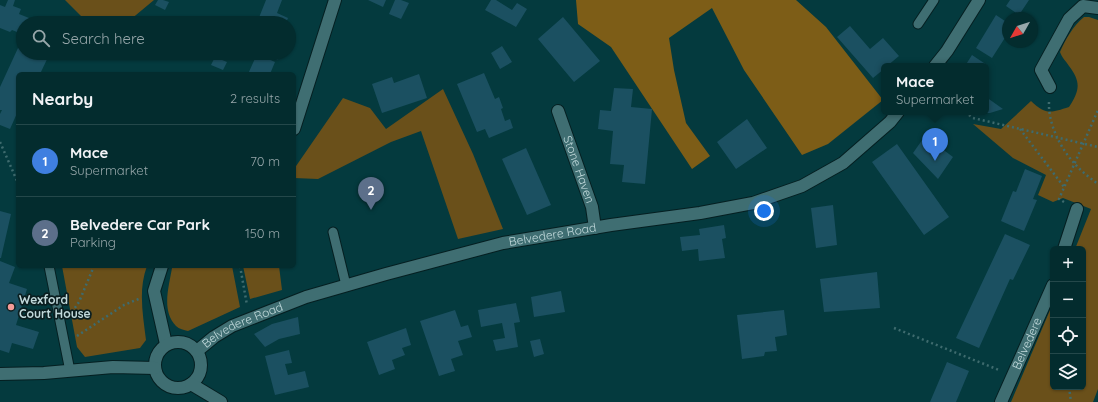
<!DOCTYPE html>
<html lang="en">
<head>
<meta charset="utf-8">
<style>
  body { margin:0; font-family:Quicksand,sans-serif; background:#0d3436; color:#f1f3f6 }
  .controls { position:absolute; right:12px; bottom:12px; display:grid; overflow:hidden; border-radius:6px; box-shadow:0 1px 3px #0004 }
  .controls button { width:36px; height:36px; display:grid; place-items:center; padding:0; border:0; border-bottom:1px solid #24484a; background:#032c2e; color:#f1f3f6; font:20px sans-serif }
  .compass { position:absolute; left:1002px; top:12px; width:36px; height:36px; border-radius:50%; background:#032c2e; box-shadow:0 1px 3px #0004; rotate:231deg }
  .you { position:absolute; left:764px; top:211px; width:14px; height:14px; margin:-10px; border:3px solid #fff; border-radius:50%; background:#1a73e8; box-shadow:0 0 0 6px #1a73e833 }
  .badge { display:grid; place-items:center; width:26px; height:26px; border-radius:50%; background:#1a73e8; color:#fff; font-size:13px; font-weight:700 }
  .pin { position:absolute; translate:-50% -33px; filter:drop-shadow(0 1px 2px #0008) }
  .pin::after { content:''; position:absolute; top:21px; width:14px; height:12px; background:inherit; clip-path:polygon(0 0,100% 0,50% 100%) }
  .popup { position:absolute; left:881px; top:63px; width:108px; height:52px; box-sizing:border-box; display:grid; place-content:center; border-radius:6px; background:#032c2e; filter:drop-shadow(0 1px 3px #0005); font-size:13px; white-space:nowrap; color:#97a7aa }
  .popup b { font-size:15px; color:#f1f3f6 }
  .popup::after { content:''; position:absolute; left:50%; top:100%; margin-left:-8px; border:8px solid transparent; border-top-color:#032c2e }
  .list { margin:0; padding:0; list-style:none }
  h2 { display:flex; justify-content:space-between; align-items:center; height:52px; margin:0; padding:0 16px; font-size:17px }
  h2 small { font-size:13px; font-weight:400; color:#97a7aa }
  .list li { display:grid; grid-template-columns:26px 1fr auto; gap:12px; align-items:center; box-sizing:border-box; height:72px; padding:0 16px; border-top:1px solid #24484a }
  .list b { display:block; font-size:15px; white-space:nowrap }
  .list p { margin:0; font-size:13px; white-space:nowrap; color:#97a7aa }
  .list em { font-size:13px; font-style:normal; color:#97a7aa }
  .icon { flex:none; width:22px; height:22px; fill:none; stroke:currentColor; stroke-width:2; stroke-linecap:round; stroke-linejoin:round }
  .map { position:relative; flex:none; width:1098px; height:402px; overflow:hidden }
  .search { position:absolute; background:#032c2e; box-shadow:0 1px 3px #0004; left:16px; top:16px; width:280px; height:44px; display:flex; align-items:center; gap:10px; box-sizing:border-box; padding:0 14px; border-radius:22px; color:#97a7aa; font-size:15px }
  .panel { position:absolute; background:#032c2e; box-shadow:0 1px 3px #0004; left:16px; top:72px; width:280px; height:196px; border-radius:6px }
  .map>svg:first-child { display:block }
  .green { fill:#6a501a }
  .forest { fill:#7d5d17 }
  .building { fill:#1b5061 }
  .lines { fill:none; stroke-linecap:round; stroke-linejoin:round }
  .service-casing { stroke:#051f21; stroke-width:11 }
  .minor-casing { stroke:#051f21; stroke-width:14 }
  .tertiary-casing { stroke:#051f21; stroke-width:14 }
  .path { stroke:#3e6b6e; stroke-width:2.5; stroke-dasharray:2 3; stroke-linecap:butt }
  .service { stroke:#3f6e72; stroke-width:9 }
  .minor { stroke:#3f6e72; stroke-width:12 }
  .tertiary { stroke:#3f6e72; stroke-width:12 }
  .poi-dot { fill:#f59b98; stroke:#0a1e20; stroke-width:1.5 }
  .labels { text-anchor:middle; stroke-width:3.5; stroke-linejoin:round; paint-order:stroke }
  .street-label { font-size:12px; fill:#c1d9db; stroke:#0a1e20 }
  .poi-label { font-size:12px; font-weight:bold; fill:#c1d9db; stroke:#0a1e20; text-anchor:start }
</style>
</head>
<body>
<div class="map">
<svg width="1098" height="402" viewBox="0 0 1098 402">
  <rect width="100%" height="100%" fill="#043a3e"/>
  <path class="green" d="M65,0H154L130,20L127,23H88Z
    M1084,17H1089L1098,20V389L1093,402H1011L1053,303V387H1083V249H1075L1091,209L1063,198L1053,202L1038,195L1046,175L1013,158L973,124L1001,129L1031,101C1046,115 1050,113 1069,107C1080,90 1081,82 1069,66C1066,61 1062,58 1060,52C1065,40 1073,26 1084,17Z
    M443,89L473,154L503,229L458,239L421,131L391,142L318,179L294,178V169L343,98L370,108L386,129Z
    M62,266H147C138,290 143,315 146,340L140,348L85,357L77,347Z
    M174,266H232L240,307L188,331C184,330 179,329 176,326C161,311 169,286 172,268Z
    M243,266H279L282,290L250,299Z"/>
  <path class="forest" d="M576,0H796L826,27L883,100L828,144L802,155L744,70L712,8L669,38L674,70L686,123L710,156L692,169L611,47L578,24Z"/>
  <path class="building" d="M8,0H15L13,6L21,9L19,14L29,18L26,23H23L22,34L12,30L10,32L0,28V5L5,7Z
    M158,0H163L169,2L165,10L155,5Z
    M266,0H282L277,13L288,18L286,23H267L258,20Z
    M368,0H386L383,7Z
    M395,0H401L409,3L401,19L389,14Z
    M491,0H496L512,10L517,3L527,9L516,27L485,10Z
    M1010,0H1029L1019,15L1006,6Z
    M996,15L1008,23V33L992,58L976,48Z
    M563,17L600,61L574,82L538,39Z
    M850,26L870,49L883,38L899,56L887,66H884V69L873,78L837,37Z
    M502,46L512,62L500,69L491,53Z
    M23,47V53H50L40,74H18V111L10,129L0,125V114L2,110H0V87L18,48L22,50Z
    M262,53H281L278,60Z
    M257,54L275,62L270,74H248Z
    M972,55L987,65V66H965Z
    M215,57L227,62L223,70L211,65Z
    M484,73L495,99L499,97L503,108L501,109L505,121L510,119L513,128L489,138L485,129L477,132L457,84Z
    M419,74L427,98L382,113L372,84L392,77L394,83Z
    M614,88L633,89L631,107L652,109L645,184L622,182L624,165L610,164L613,131L598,129L600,110L611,111Z
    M986,97L1003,109L990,113H978L975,112H986Z
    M747,119L767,148L736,169L717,142Z
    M925,136L953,157L938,179L913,153Z
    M897,144L949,217L924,235L872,162Z
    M526,148L551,205L527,215L502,159Z
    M1025,169L1042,176L1033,199L1037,200L1024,231L1001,221L1013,191L1016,192Z
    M833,205L837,245L816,248L811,208Z
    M0,211L11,214L1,258H0Z
    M724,225L726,238L722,239L725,258L699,261L698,249L682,251L680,237L700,235L699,229Z
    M1005,234L1030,245L1013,280L1010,279L979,348L956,338Z
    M0,261L15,267L9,283L27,289L16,325L39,332L33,349L12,343L9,353L0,350Z
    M877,272L880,308L824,312L820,279Z
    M561,291L565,312L534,317L531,297Z
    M516,303L520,322L514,323L518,347L496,351L493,340L505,338L502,323L481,327L478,310Z
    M455,310L461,327L468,325L472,337L458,341L463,355L451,359L455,371L439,376L420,321Z
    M784,310L787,335L775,337L777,351L765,352L764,356L742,359L737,315Z
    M298,317L300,334L279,339L265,347L254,334L272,324Z
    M406,328L411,345L402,348L405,355L392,360L395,369L379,375L367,342Z
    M540,339L544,354L534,357L530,341Z
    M289,350L292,363L285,364L288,375L305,371L309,387L275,395L265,356Z
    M947,362L969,371L956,402H930Z"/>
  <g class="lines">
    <g class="service-casing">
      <path id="service" d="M918,24L934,0
        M333,232L346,285
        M49,266L70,371"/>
    </g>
    <g class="minor-casing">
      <g id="minor">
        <path d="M1050,87L1041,70L1069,19L1083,6L1098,8"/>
        <path id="s1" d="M558,111L592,207L595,228"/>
        <path d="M1064,249L1077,209"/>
        <path id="s2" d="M1001,402L1053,285"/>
      </g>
    </g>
    <g class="tertiary-casing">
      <g id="tertiary">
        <path d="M935,66L947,51L979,0"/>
        <path d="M294,129L335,0"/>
        <path d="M162,266L154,291L166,344"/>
        <circle cx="178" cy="365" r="23"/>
        <path id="s3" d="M197,351L214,337L232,326L306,297L386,274L503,243L611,225L700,213L753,203L802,186L843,163L890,122L898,112"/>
        <path d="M0,374L44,373L113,367L155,368"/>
        <path d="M191,384L221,402"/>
      </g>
    </g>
    <path class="path" d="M1049,102C1048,123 1060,148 1075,164C1081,171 1090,178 1098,184
      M965,112L973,118L1098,147
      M1020,129L1064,187
      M0,142L18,183
      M1064,202L1059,199L1098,110
      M240,266L247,305
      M72,312L79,302L94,266
      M894,328L999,370
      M77,336L124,305L141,298
      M1069,387L1071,402"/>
    <use href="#service" class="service"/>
    <use href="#minor" class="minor"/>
    <use href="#tertiary" class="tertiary"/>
  </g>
  <circle class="poi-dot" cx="11" cy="307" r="4"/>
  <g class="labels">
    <g class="street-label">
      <text dy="4" stroke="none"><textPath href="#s1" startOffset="62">Stone Haven</textPath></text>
      <text dy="4" stroke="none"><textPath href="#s3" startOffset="377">Belvedere Road</textPath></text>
      <text dy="4" stroke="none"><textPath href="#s3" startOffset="53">Belvedere Road</textPath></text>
      <text dy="4" stroke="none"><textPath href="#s2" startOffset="64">Belvedere</textPath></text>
    </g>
    <g class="poi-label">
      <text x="19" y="304">Wexford<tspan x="19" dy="14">Court House</tspan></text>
    </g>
  </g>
</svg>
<div class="controls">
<button>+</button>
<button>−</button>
<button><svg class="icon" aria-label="locate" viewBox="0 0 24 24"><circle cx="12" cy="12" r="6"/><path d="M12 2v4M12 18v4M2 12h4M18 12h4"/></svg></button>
<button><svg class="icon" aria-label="layers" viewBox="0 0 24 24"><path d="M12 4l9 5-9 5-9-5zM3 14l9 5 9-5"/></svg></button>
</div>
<svg class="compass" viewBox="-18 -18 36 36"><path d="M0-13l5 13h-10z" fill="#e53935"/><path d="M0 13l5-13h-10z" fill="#97a7aa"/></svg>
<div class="you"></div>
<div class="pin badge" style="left:935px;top:161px;background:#3f7fe0">1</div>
<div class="popup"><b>Mace</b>Supermarket</div>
<div class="pin badge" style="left:371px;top:210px;background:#5c6f8a">2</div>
<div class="search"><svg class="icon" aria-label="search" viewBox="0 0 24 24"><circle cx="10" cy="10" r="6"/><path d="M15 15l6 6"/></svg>Search here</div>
<section class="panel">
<h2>Nearby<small>2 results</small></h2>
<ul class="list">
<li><span class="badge" style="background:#3f7fe0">1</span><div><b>Mace</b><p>Supermarket</p></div><em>70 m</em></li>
<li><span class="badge" style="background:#5c6f8a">2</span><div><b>Belvedere Car Park</b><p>Parking</p></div><em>150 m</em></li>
</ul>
</section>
</div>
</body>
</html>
